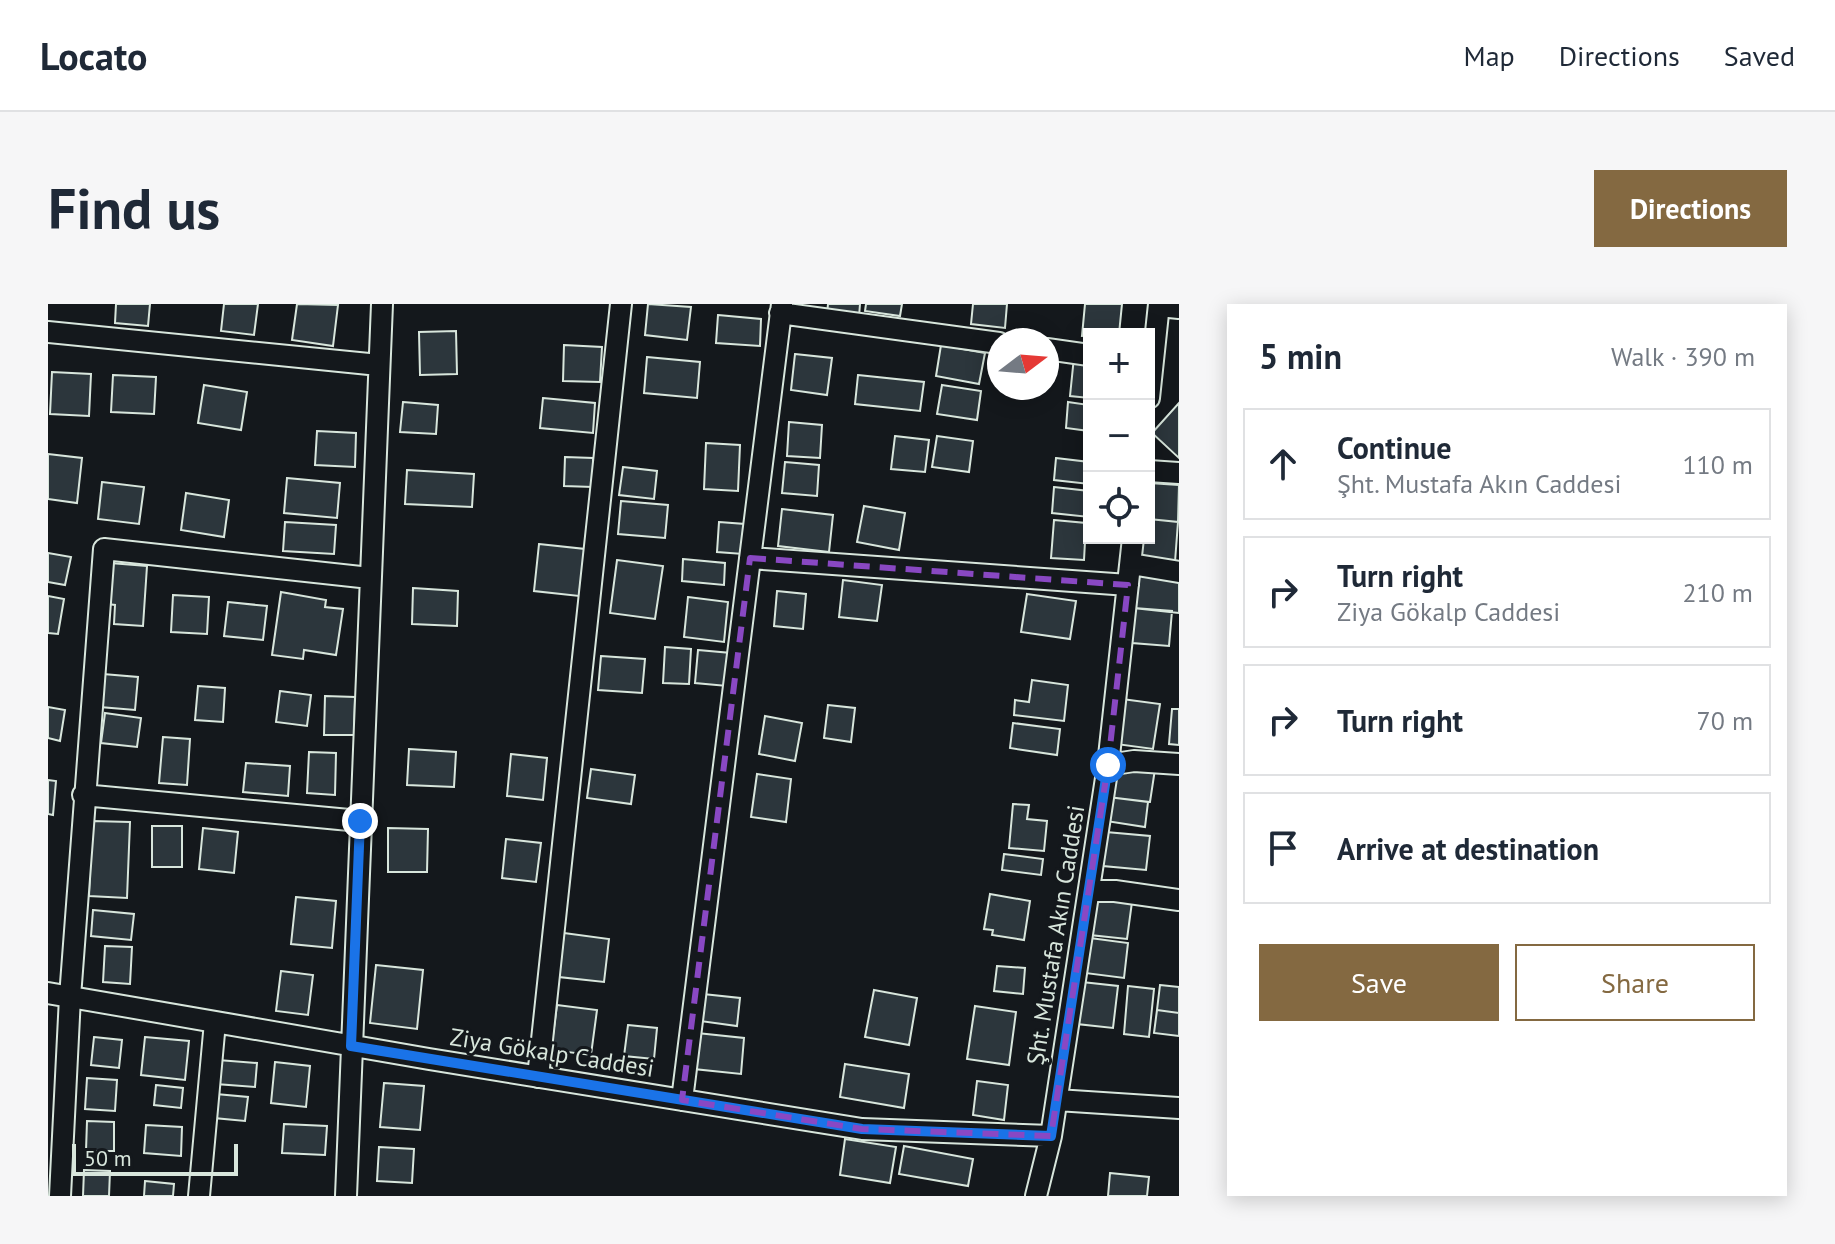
<!DOCTYPE html>
<html lang="en">
<head>
<meta charset="utf-8">
<style>
  body { margin:0; font-family:"PT Sans",sans-serif; background:#f6f6f7; color:#1f2937 }
  .controls { position:absolute; right:24px; top:24px; display:grid; overflow:hidden; border-radius:0px; box-shadow:0 4px 20px #0003 }
  .controls button { width:72px; height:72px; display:grid; place-items:center; padding:0; border:0; border-bottom:2px solid #e0e1e3; background:#fff; color:#1f2937; font:40px sans-serif }
  .compass { position:absolute; left:939px; top:24px; width:72px; height:72px; border-radius:50%; background:#fff; box-shadow:0 4px 20px #0003; rotate:74deg }
  .scale { position:absolute; left:24px; bottom:20px; width:166px; box-sizing:border-box; padding-left:8px; border:4px solid #d8e6dc; border-top:0; font-size:22px; line-height:28px; white-space:nowrap; color:#d8e6dc; -webkit-text-stroke:6px #14181c; paint-order:stroke }
  .stop { position:absolute; width:24px; height:24px; margin:-18px; border:6px solid #1a73e8; border-radius:50%; background:#fff }
  .stop.end { background:#1a73e8; border-color:#fff; box-shadow:0 2px 8px #0008 }
  .list { margin:0; padding:0; list-style:none }
  h2 { display:flex; justify-content:space-between; align-items:center; height:104px; margin:0; padding:0 32px; font-size:34px }
  h2 small { font-size:26px; font-weight:400; color:#747a83 }
  .list li { display:grid; grid-template-columns:52px 1fr auto; gap:24px; align-items:center; box-sizing:border-box; height:112px; margin:0 16px 16px; padding:0 16px; border:2px solid #e0e1e3; border-radius:0px }
  .list b { display:block; font-size:30px; white-space:nowrap }
  .list p { margin:0; font-size:26px; white-space:nowrap; color:#747a83 }
  .list em { font-size:26px; font-style:normal; color:#747a83 }
  .actions { display:flex; gap:16px; padding:24px 32px }
  .actions a { flex:1; padding:18px 0; border:2px solid #846941; border-radius:0px; text-align:center; font-size:28px; color:#846941 }
  .actions .main { background:#846941; color:#fff }
  .icon { flex:none; width:44px; height:44px; fill:none; stroke:currentColor; stroke-width:2; stroke-linecap:round; stroke-linejoin:round }
  .map { position:relative; flex:none; width:1131px; height:892px; overflow:hidden; border-radius:0px }
  header { display:flex; align-items:center; gap:48px; box-sizing:border-box; height:112px; padding:0 40px; background:#fff; border-bottom:2px solid #e0e1e3 }
  header strong { font-size:38px }
  nav { display:flex; gap:44px; margin-inline-start:auto; font-size:28px }
  .intro { display:flex; align-items:center; justify-content:space-between; box-sizing:border-box; height:192px; padding:0 48px }
  h1 { margin:0; font-size:56px }
  .button { padding:20px 36px; border-radius:0px; background:#846941; color:#fff; font-size:28px; font-weight:700 }
  main { display:flex; gap:48px; padding:0 48px }
  aside { flex:1; background:#fff; border-radius:0px; box-shadow:0 4px 20px #0003 }
  .map>svg:first-child { display:block }
  .building { fill:#2c363c; stroke:#d8e6dc; stroke-width:2 }
  .lines { fill:none; stroke-linecap:round; stroke-linejoin:round }
  .minor-casing { stroke:#d8e6dc; stroke-width:24 }
  .minor { stroke:#14181c; stroke-width:20 }
  .route { stroke:#1a73e8; stroke-width:10 }
  .marked { fill:none; stroke:#8948c3; stroke-width:6; stroke-dasharray:16 10; stroke-linejoin:round }
  .labels { text-anchor:middle; stroke-width:6; stroke-linejoin:round; paint-order:stroke }
  .street-label { font-size:24px; fill:#d8e6dc; stroke:#14181c }
</style>
</head>
<body>
<header>
<strong>Locato</strong>
<nav><a>Map</a><a>Directions</a><a>Saved</a></nav>
</header>
<div class="intro"><h1>Find us</h1><a class="button">Directions</a></div>
<main>
<div class="map">
<svg width="1131" height="892" viewBox="0 0 1131 892">
  <rect width="100%" height="100%" fill="#14181c"/>
  <path class="building" d="M68,0H102L100,22L67,19Z
    M176,0H210L206,31L173,27Z
    M249,0L290,1L285,42L244,36Z
    M600,0L643,3L639,36L597,31Z
    M780,0H812L811,13L779,10Z
    M818,0H854L852,12L817,7Z
    M925,0H959L957,24L923,20Z
    M1037,0H1074L1071,30L1034,32Z
    M670,11L713,15L712,42L668,39Z
    M408,27L409,70L372,71L371,28Z
    M516,41L554,43L552,78L515,77Z
    M893,41L937,49L931,80L888,72Z
    M747,50L784,54L779,91L743,86Z
    M599,53L652,58L649,94L596,89Z
    M1026,53L1041,55V94L1022,92Z
    M4,68L43,70L41,112L2,110Z
    M65,71L108,73L106,110L63,108Z
    M810,71L876,78L872,107L807,100Z
    M156,81L199,88L193,126L150,119Z
    M894,81L933,87L929,116L889,110Z
    M495,94L547,99L545,129L492,124Z
    M355,98L390,101L388,130L352,128Z
    M1020,98L1041,101V127L1018,124Z
    M1131,99V154L1104,129Z
    M741,118L774,121L772,154L739,152Z
    M269,127L308,129L307,163L267,161Z
    M847,132L881,136L877,168L843,165Z
    M889,132L925,137L921,168L884,163Z
    M658,139L692,141L690,187L656,185Z
    M0,150L34,154L29,199L0,195Z
    M517,153L545,154V183L516,182Z
    M1008,154L1041,158V180L1006,176Z
    M737,158L771,161L769,192L734,189Z
    M575,163L609,167L606,195L571,191Z
    M359,166L426,170L424,203L357,200Z
    M239,174L292,179L289,214L236,209Z
    M54,178L96,183L91,220L50,215Z
    M1101,179L1131,181L1130,218L1101,215Z
    M1006,183L1041,187V213L1004,209Z
    M138,189L181,196L176,233L133,226Z
    M573,197L620,201L617,234L570,230Z
    M816,202L857,209L851,246L809,238Z
    M734,205L785,211L781,248L730,242Z
    M1101,215L1130,218L1127,258L1089,254L1091,234H1101Z
    M1006,216L1038,219L1036,256L1003,254Z
    M237,218L288,221L286,250L235,247Z
    M671,218L697,220L695,250L669,248Z
    M491,240L537,245L531,292L486,287Z
    M0,249L23,253L17,281L0,278Z
    M635,255L677,259L676,281L634,277Z
    M569,256L615,262L607,315L562,309Z
    M62,259L99,262L95,322L66,320L67,301L59,300Z
    M1090,268L1131,272V309L1086,304Z
    M795,276L834,281L829,317L791,313Z
    M365,284L410,287L409,322L364,320Z
    M729,287L758,290L755,325L726,322Z
    M233,288L278,296L277,303L295,305L288,351L256,346L255,355L224,351Z
    M979,290L1028,297L1022,335L973,328Z
    M125,291L161,293L159,330L123,328Z
    M0,292L16,295L10,330L0,329Z
    M640,293L680,298L676,338L636,333Z
    M180,298L219,302L215,336L176,332Z
    M1086,304L1124,307L1121,342L1084,339Z
    M617,343L643,345L641,380L615,379Z
    M650,346L683,349L679,382L647,379Z
    M553,352L597,355L594,389L550,386Z
    M55,370L90,373L87,406L52,403Z
    M984,376L1020,381L1016,417L966,411L967,396L981,398Z
    M150,382L177,384L175,418L147,416Z
    M232,387L263,391L259,422L228,418Z
    M277,392L307,393L306,431H276Z
    M1074,395L1112,400L1105,445L1068,440Z
    M780,401L807,404L803,438L776,434Z
    M0,403L17,406L12,437L0,434Z
    M1124,405H1131V441L1121,440Z
    M57,409L93,414L89,443L53,439Z
    M717,412L754,419L747,457L711,450Z
    M965,419L1012,425L1009,451L962,444Z
    M115,433L142,435L139,481L111,479Z
    M361,445L408,448L406,483L359,481Z
    M261,448L288,449L287,491L259,489Z
    M463,450L499,454L495,496L459,492Z
    M198,459L242,462L240,492L195,488Z
    M1064,460L1107,465L1102,498L1060,493Z
    M543,465L587,471L583,500L539,494Z
    M709,470L743,475L738,518L703,513Z
    M0,476L8,477L5,511L0,510Z
    M1060,493L1100,498L1097,523L1058,517Z
    M965,500L981,501L979,515L999,517L996,547L961,544Z
    M44,517L82,518L79,594L41,592Z
    M104,522H134V563H104Z
    M155,524L190,528L186,569L151,565Z
    M340,524L380,525L379,568H340Z
    M1058,528L1102,532L1098,566L1055,562Z
    M458,535L493,539L488,578L454,574Z
    M956,550L995,555L993,571L954,566Z
    M942,590L982,597L976,636L944,631L945,626L936,625Z
    M1048,592L1084,598L1079,635L1042,631Z
    M248,593L288,597L284,644L243,640Z
    M45,606L86,610L83,636L43,632Z
    M516,629L561,635L556,678L511,673Z
    M1042,634L1080,639L1076,674L1037,669Z
    M57,642L84,643L82,680L55,678Z
    M328,661L375,666L369,725L322,719Z
    M949,662L977,664L975,690L946,687Z
    M233,667L265,671L260,711L228,707Z
    M1034,678L1070,682L1065,724L1029,720Z
    M1112,681L1131,683V709L1109,706Z
    M1080,682L1106,685L1101,733L1076,730Z
    M826,686L869,694L861,741L817,733Z
    M655,690L692,694L689,722L652,717Z
    M509,701L549,706L543,751L503,746Z
    M927,702L968,708L961,761L919,755Z
    M1109,706L1131,709V732L1106,729Z
    M580,721L609,724L606,755L576,752Z
    M649,729L696,734L693,770L646,765Z
    M46,733L74,736L71,764L43,761Z
    M97,733L141,737L137,776L93,771Z
    M170,756L209,759L207,783L168,780Z
    M227,758L262,762L258,803L223,799Z
    M797,760L861,770L856,804L792,793Z
    M39,774L69,776L67,807L37,805Z
    M929,777L960,781L956,816L925,811Z
    M336,779L376,782L372,826L332,823Z
    M108,781L135,784L133,804L106,801Z
    M168,790L200,793L197,817L166,814Z
    M39,817L66,818V847H38Z
    M236,820L279,822L277,851L234,849Z
    M98,821L134,823L133,852L96,849Z
    M797,835L848,843L842,879L792,871Z
    M856,842L925,855L920,882L851,870Z
    M331,843L366,845L364,879L329,877Z
    M36,866L62,867L61,892H35Z
    M1062,869L1101,873L1099,892H1060Z
    M97,877L126,880L125,892H96Z"/>
  <g class="lines">
    <g class="minor-casing">
      <path id="minor" d="M1111,2L1131,4
        M732,9L951,39
        M0,28L331,61
        M999,45L1041,51
        M1101,94L1111,0
        M1101,167L1131,169
        M702,254L1080,281
        M1083,260L1131,268
        M1060,461L1086,457L1131,460
        M35,491L312,517
        M1041,587H1067L1131,596
        M0,689L381,755L814,825L1003,832
        M490,773L573,0
        M634,796L734,0
        M1009,796L1131,804
        M12,892L22,693L56,245L322,274
        M151,892L167,718
        M298,892L334,0
        M988,892L1003,832L1060,461L1085,234"/>
    </g>
    <use href="#minor" class="minor"/>
  </g>
  <g class="lines">
    <path class="route" d="M312,517L303,742L814,825L1003,832L1060,461"/>
  </g>
  <path class="marked" d="M702,254L1080,281L1060,461L1003,832L814,825L634,796Z"/>
  <g class="labels">
    <g class="street-label">
      <text transform="translate(1008 631) rotate(-81)" y="8">Şht. Mustafa Akın Caddesi</text>
      <text transform="translate(504 749) rotate(9)" y="8">Ziya Gökalp Caddesi</text>
    </g>
  </g>
</svg>
<div class="controls">
<button>+</button>
<button>−</button>
<button><svg class="icon" aria-label="locate" viewBox="0 0 24 24"><circle cx="12" cy="12" r="6"/><path d="M12 2v4M12 18v4M2 12h4M18 12h4"/></svg></button>
</div>
<svg class="compass" viewBox="-18 -18 36 36"><path d="M0-13l5 13h-10z" fill="#e53935"/><path d="M0 13l5-13h-10z" fill="#747a83"/></svg>
<div class="scale">50 m</div>
<div class="stop" style="left:1060px;top:461px"></div>
<div class="stop end" style="left:312px;top:517px"></div>
</div>
<aside>
<h2>5 min<small>Walk · 390 m</small></h2>
<ul class="list">
<li><svg class="icon" aria-label="ahead" viewBox="0 0 24 24"><path d="M12 20V5M6 11l6-6 6 6"/></svg><div><b>Continue</b><p>Şht. Mustafa Akın Caddesi</p></div><em>110 m</em></li>
<li><svg class="icon" aria-label="right" viewBox="0 0 24 24"><path d="M7 20v-9h11M14 6l5 5-5 5"/></svg><div><b>Turn right</b><p>Ziya Gökalp Caddesi</p></div><em>210 m</em></li>
<li><svg class="icon" aria-label="right" viewBox="0 0 24 24"><path d="M7 20v-9h11M14 6l5 5-5 5"/></svg><div><b>Turn right</b></div><em>70 m</em></li>
<li><svg class="icon" aria-label="arrive" viewBox="0 0 24 24"><path d="M6 21V4h12l-3 4 3 4H6"/></svg><div><b>Arrive at destination</b></div></li>
</ul>
<div class="actions"><a class="main">Save</a><a>Share</a></div>
</aside>
</main>
</body>
</html>
